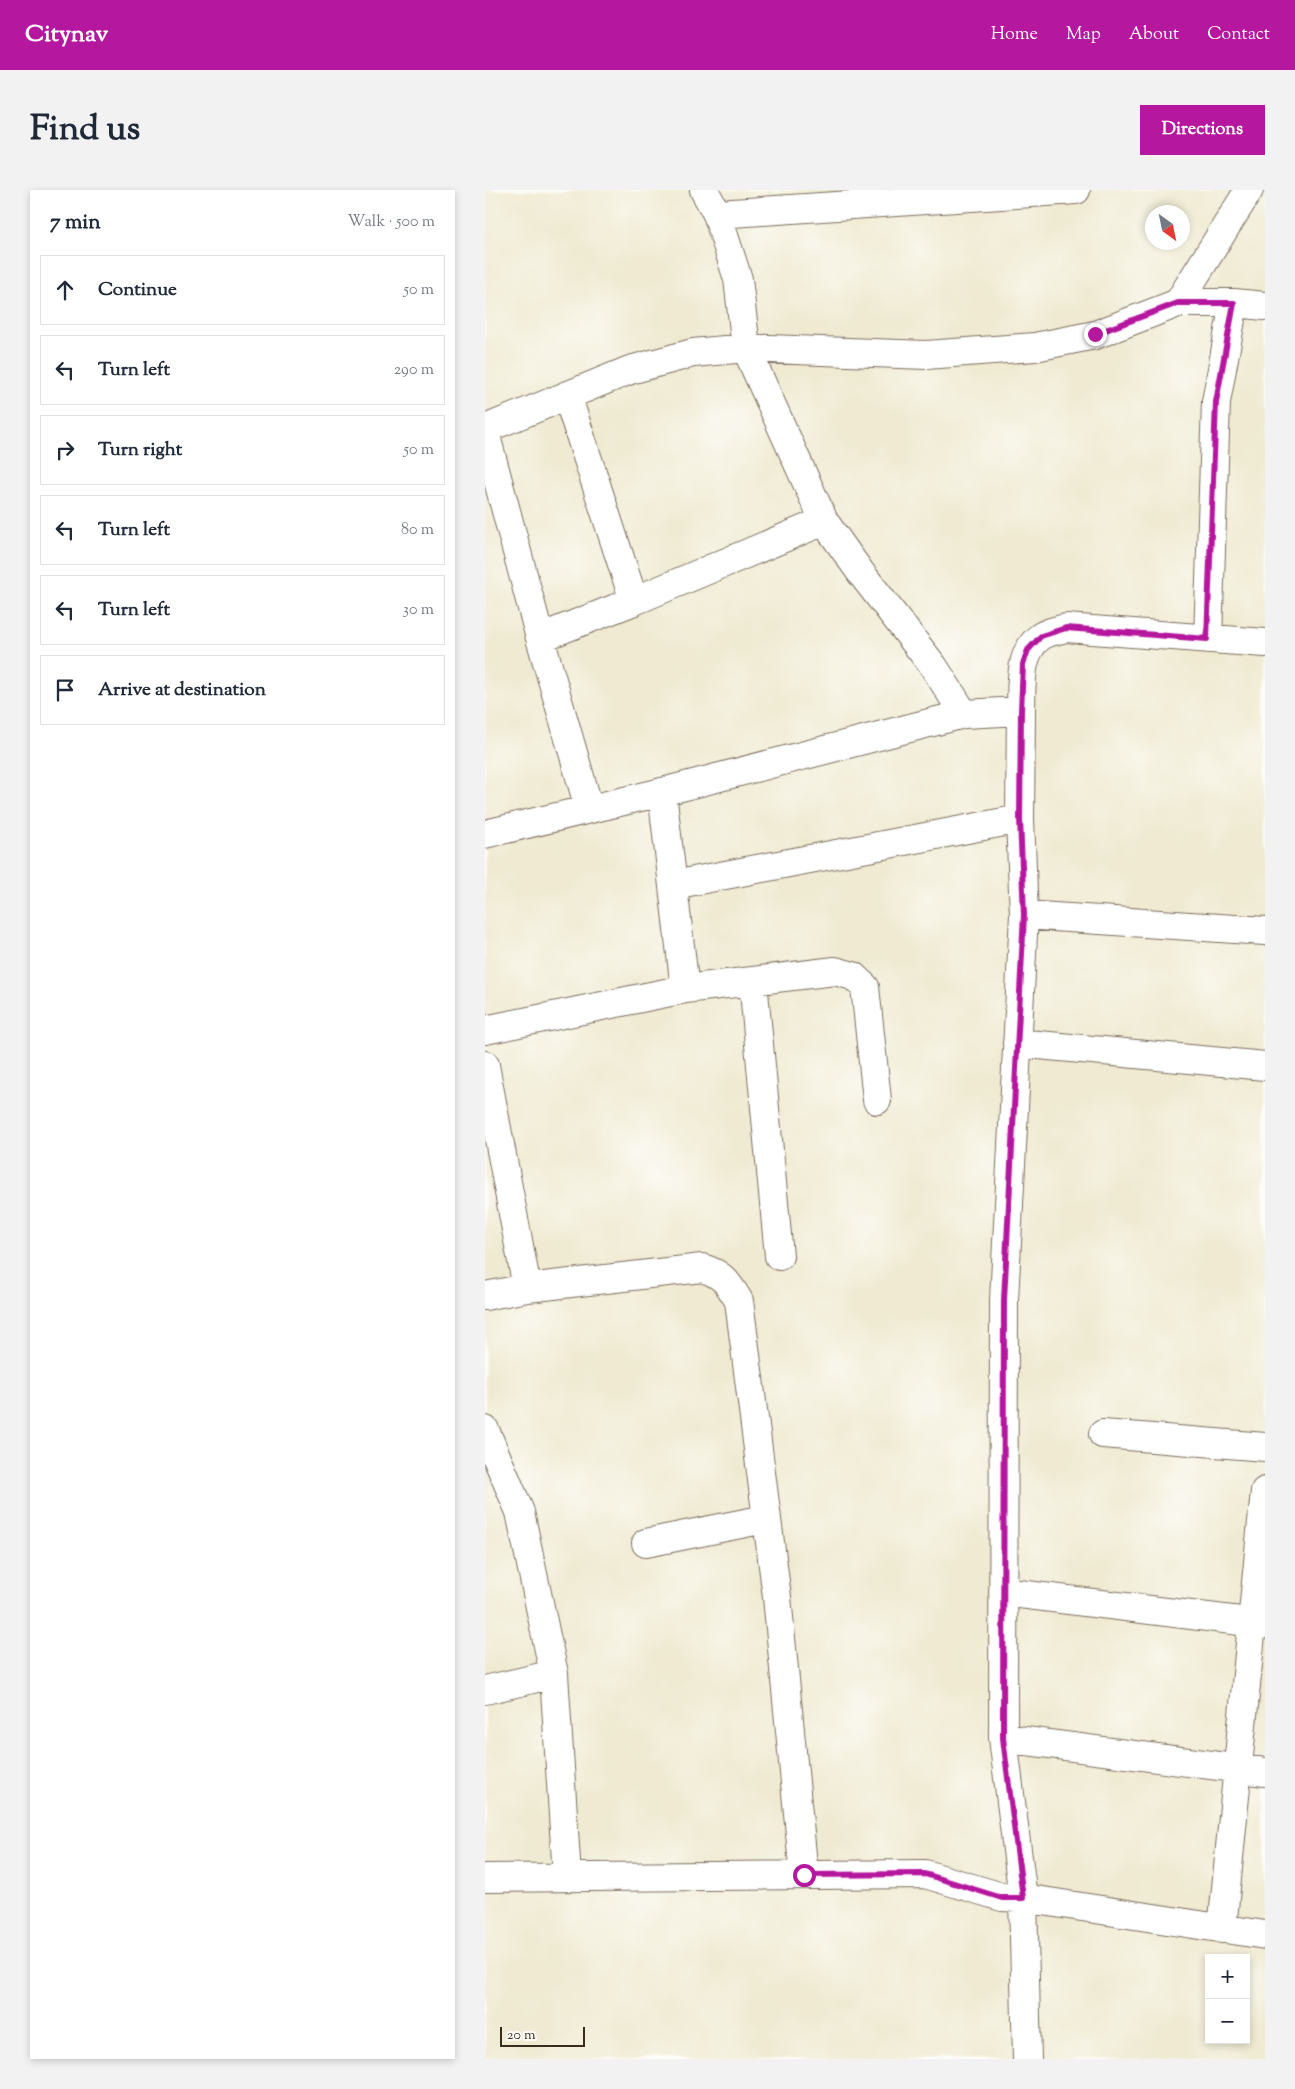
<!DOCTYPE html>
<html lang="en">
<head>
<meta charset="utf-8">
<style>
  body { margin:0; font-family:"Sorts Mill Goudy",serif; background:#f2f2f3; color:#1f2937 }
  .controls { position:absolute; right:15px; bottom:15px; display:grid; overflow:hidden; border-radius:0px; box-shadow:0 2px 8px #0003 }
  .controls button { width:45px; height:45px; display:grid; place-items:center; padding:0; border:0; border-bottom:1px solid #e0e1e3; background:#fff; color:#1f2937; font:25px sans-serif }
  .compass { position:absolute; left:660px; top:15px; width:45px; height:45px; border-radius:50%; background:#fff; box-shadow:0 2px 8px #0003; rotate:147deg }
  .scale { position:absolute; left:15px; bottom:12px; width:85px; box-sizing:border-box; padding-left:5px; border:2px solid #3b2a1e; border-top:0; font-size:14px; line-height:18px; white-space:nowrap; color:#3b2a1e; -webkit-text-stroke:4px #fdfcf7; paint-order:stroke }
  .stop { position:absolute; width:15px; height:15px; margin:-11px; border:4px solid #b5179e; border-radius:50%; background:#fff }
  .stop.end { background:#b5179e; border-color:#fff; box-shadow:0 1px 5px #0008 }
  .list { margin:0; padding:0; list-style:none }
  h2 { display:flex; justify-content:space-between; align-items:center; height:65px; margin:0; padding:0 20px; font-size:21px }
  h2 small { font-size:16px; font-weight:400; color:#747a83 }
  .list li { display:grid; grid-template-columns:32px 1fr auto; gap:15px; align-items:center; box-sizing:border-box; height:70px; margin:0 10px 10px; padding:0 10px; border:1px solid #e0e1e3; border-radius:0px }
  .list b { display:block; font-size:19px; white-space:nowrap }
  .list em { font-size:16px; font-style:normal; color:#747a83 }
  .icon { flex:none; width:28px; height:28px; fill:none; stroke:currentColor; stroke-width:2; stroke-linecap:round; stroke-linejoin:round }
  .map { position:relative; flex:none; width:780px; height:1869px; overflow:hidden; border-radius:0px }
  header { display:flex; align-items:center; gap:30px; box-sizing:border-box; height:70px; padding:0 25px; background:#b5179e; color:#fff }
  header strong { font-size:24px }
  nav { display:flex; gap:28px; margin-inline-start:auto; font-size:18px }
  .intro { display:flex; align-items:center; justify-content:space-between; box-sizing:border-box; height:120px; padding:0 30px }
  h1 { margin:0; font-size:35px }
  .button { padding:12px 22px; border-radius:0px; background:#b5179e; color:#fff; font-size:18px; font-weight:700 }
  main { display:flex; gap:30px; padding:0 30px }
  aside { flex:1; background:#fff; border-radius:0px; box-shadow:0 2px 8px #0003 }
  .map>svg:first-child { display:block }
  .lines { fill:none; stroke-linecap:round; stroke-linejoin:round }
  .minor-casing { stroke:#7a6d5d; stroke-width:30 }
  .minor { stroke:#fff; stroke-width:28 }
  .route { stroke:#b5179e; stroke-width:6 }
</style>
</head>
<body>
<header>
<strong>Citynav</strong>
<nav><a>Home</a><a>Map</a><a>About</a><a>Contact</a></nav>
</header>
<div class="intro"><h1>Find us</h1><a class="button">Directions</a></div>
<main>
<aside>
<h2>7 min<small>Walk · 500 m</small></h2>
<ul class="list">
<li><svg class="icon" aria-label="ahead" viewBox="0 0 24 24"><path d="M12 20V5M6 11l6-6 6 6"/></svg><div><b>Continue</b></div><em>50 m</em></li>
<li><svg class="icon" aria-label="left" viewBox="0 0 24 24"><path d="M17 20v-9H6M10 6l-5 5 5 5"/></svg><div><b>Turn left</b></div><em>290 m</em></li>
<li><svg class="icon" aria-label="right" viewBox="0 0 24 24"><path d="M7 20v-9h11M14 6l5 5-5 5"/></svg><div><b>Turn right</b></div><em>50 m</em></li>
<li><svg class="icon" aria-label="left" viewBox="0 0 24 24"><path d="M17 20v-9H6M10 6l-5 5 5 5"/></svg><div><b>Turn left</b></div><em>80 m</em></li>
<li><svg class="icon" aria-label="left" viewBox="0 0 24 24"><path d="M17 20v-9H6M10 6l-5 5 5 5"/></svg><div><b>Turn left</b></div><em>30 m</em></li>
<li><svg class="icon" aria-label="arrive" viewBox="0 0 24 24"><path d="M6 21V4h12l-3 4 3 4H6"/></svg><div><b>Arrive at destination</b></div></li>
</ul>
</aside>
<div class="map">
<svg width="780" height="1869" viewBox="0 0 780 1869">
  <rect width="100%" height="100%" fill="#fdfcf7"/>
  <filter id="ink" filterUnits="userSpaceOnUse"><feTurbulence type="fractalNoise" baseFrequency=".02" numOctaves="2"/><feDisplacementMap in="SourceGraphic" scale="10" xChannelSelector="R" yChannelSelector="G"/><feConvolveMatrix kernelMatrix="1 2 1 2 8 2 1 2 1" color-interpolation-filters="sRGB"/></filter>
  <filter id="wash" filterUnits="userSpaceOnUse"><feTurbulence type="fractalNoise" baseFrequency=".0096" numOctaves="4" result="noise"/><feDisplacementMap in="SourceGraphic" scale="20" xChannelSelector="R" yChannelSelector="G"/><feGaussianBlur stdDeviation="1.12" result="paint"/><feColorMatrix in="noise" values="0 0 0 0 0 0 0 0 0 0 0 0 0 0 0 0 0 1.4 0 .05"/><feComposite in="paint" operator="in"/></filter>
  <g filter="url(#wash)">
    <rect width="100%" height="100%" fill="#efead1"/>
  </g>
  <g filter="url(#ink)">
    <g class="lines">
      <g class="minor-casing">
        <path id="minor" d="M219,0L232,24L253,89L261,158L339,331L376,383L449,477L479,524
          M232,24L591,0
          M693,113H749L780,116
          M82,205L149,411
          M0,239L145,180L208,163L261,158L441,165L550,157L610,145L693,113L764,0
          M0,242L55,448L104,618
          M55,448L149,411L339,331
          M723,449L731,212L749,113
          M536,521C537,496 533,464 555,447C561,442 573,440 581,438L780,453
          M177,602L200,799
          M0,644L177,602L479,524L536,521L535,629L539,725L519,1110L518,1548L538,1708L542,1869
          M188,695L535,629
          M539,725L780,741
          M268,791L294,1066
          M0,840L200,799L350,781L368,786L380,797L392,910
          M532,853L780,876
          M0,875L42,1098
          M0,1106L42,1098L217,1078C238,1084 243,1093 254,1111L292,1407L319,1685
          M0,1240L35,1322L69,1484L82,1687
          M618,1244L780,1257
          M161,1353L280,1329
          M518,1402L780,1434
          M0,1500L69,1484
          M518,1548L780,1582
          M0,1688L440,1684L517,1707L538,1708L780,1745
          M737,1739L780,1301"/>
      </g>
      <use href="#minor" class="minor"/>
    </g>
  </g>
  <g class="lines" filter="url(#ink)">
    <path class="route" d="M319,1685L440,1684L517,1708H538L518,1548L519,1110L539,725L535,629L536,521L538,474L543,460L556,446L581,438L722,449L731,212L749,113H693L610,144"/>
  </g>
</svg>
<div class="controls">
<button>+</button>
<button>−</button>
</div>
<svg class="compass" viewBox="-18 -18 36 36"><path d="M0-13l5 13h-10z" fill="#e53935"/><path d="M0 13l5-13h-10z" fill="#747a83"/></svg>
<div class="scale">20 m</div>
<div class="stop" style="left:319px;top:1685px"></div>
<div class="stop end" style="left:610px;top:144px"></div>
</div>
</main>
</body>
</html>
